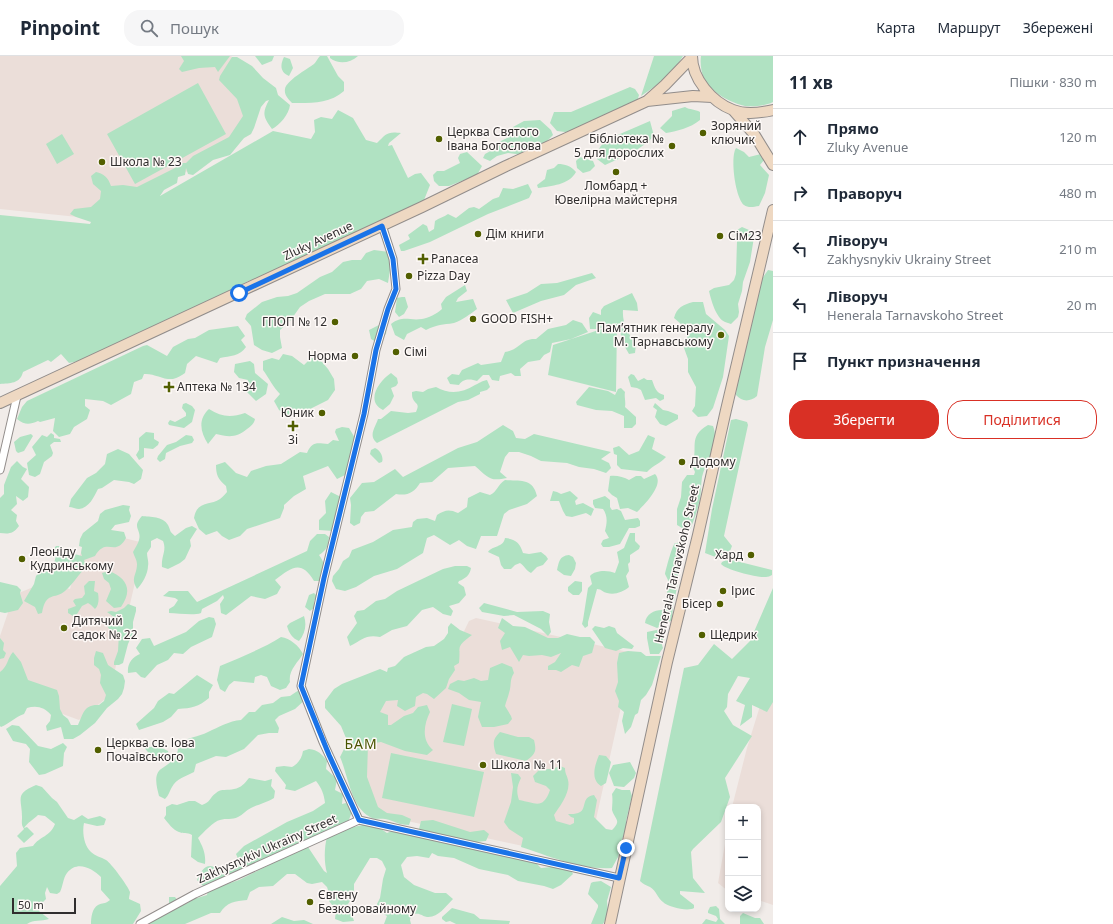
<!DOCTYPE html>
<html lang="uk">
<head>
<meta charset="utf-8">
<style>
  body { margin:0; font-family:"Noto Sans",sans-serif; background:#f6f6f7; color:#1f2937 }
  .controls { position:absolute; right:12px; bottom:12px; display:grid; overflow:hidden; border-radius:8px; box-shadow:0 2px 6px #0003 }
  .controls button { width:36px; height:36px; display:grid; place-items:center; padding:0; border:0; border-bottom:1px solid #e0e1e3; background:#fff; color:#1f2937; font:20px sans-serif }
  .scale { position:absolute; left:12px; bottom:10px; width:64px; box-sizing:border-box; padding-left:4px; border:2px solid #302e2e; border-top:0; font-size:11px; line-height:14px; white-space:nowrap; color:#302e2e; -webkit-text-stroke:3px #fef9f7; paint-order:stroke }
  .stop { position:absolute; width:12px; height:12px; margin:-9px; border:3px solid #1a73e8; border-radius:50%; background:#fff }
  .stop.end { background:#1a73e8; border-color:#fff; box-shadow:0 1px 4px #0008 }
  .list { margin:0; padding:0; list-style:none }
  h2 { display:flex; justify-content:space-between; align-items:center; height:52px; margin:0; padding:0 16px; font-size:17px }
  h2 small { font-size:13px; font-weight:400; color:#747a83 }
  .list li { display:grid; grid-template-columns:26px 1fr auto; gap:12px; align-items:center; box-sizing:border-box; height:56px; padding:0 16px; border-top:1px solid #e0e1e3 }
  .list b { display:block; font-size:15px; white-space:nowrap }
  .list p { margin:0; font-size:13px; white-space:nowrap; color:#747a83 }
  .list em { font-size:13px; font-style:normal; color:#747a83 }
  .actions { display:flex; gap:8px; padding:12px 16px }
  .actions a { flex:1; padding:9px 0; border:1px solid #d93025; border-radius:16px; text-align:center; font-size:14px; color:#d93025 }
  .actions .main { background:#d93025; color:#fff }
  .icon { flex:none; width:22px; height:22px; fill:none; stroke:currentColor; stroke-width:2; stroke-linecap:round; stroke-linejoin:round }
  .map { position:relative; flex:none; width:773px; height:868px; overflow:hidden }
  header { display:flex; align-items:center; gap:24px; box-sizing:border-box; height:56px; padding:0 20px; background:#fff; border-bottom:1px solid #e0e1e3 }
  header strong { font-size:19px }
  nav { display:flex; gap:22px; margin-inline-start:auto; font-size:14px }
  .search { width:280px; height:36px; background:#f6f6f7; display:flex; align-items:center; gap:10px; box-sizing:border-box; padding:0 14px; border-radius:16px; color:#747a83; font-size:15px }
  main { display:flex }
  aside { flex:1; background:#fff }
  .map>svg:first-child { display:block }
  .built { fill:#ebded9 }
  .green { fill:#b0e2c2 }
  .lines { fill:none; stroke-linecap:round; stroke-linejoin:round }
  .street-casing { stroke:#928d8b; stroke-width:9 }
  .secondary-casing { stroke:#928d8b; stroke-width:12 }
  .street { stroke:#fff; stroke-width:7 }
  .secondary { stroke:#eed8c2; stroke-width:10 }
  .route { stroke:#1a73e8; stroke-width:5 }
  .poi-dot { fill:#525f00; stroke:#fef9f7; stroke-width:1.5 }
  .labels { text-anchor:middle; stroke-width:3; stroke-linejoin:round; paint-order:stroke }
  .poi-label { font-size:12px; fill:#302e2e; stroke:#fef9f7; text-anchor:start }
  .street-label { font-size:12px; fill:#302e2e; stroke:#fef9f7 }
  .quarter-label { font-size:14px; letter-spacing:1px; fill:#495500; stroke:#fef9f7 }
</style>
</head>
<body>
<header>
<strong>Pinpoint</strong>
<div class="search"><svg class="icon" aria-label="search" viewBox="0 0 24 24"><circle cx="10" cy="10" r="6"/><path d="M15 15l6 6"/></svg>Пошук</div>
<nav><a>Карта</a><a>Маршрут</a><a>Збережені</a></nav>
</header>
<main>
<div class="map">
<svg width="773" height="868" viewBox="0 0 773 868">
  <rect width="100%" height="100%" fill="#f1ece9"/>
  <path class="built" d="M0,0H231L265,30L251,78L157,133L107,164L0,153Z
    M88,473L144,487L109,640L79,664L0,635V580L14,539L43,527L70,533Z
    M476,562L633,597L587,804L375,758L339,660L445,614L469,565Z
    M773,614V849L758,844V751H732L747,692L760,650Z
    M728,771V835L718,827Z"/>
  <path class="green" d="M181,0H230L218,16L215,11L199,12L182,16L179,13L184,5Z
    M255,0H274L272,5L262,9Z
    M320,0H327L338,20L344,26V35C329,48 311,47 292,47C288,43 284,39 285,33C286,25 307,13 314,8C316,6 318,2 320,0Z
    M330,0H358C350,7 339,9 330,2Z
    M654,0H683C673,17 658,29 641,40Z
    M701,0H773V46C765,50 754,51 745,50C731,47 710,36 704,22C701,16 700,7 701,0Z
    M232,1H237L252,10L263,22L276,32L278,39L290,49C289,58 280,69 272,73C263,61 262,57 269,44L266,45L261,51L254,72L251,78L244,82L230,99L213,104L193,119L188,118L186,112L185,119L178,121L177,127L164,134L160,140L273,75L311,83L315,76L314,64L321,61L332,63L338,54L353,62L366,84L377,87C386,78 387,75 401,77L389,87L388,90L392,89L408,122L415,118L421,117L430,129L424,144L411,152L267,221L248,225L214,244L130,282L110,290L79,305L69,307L61,298L51,306L48,304L23,316C20,328 10,327 0,328V159L90,168L91,166L76,161L70,158L74,153L91,151L100,143L101,135L93,128L91,120L96,116C104,118 108,121 111,130L123,129L137,131L175,112L181,107H186L193,100L229,81L243,60L237,43L219,24L220,20Z
    M284,1L290,3L293,12L289,20C280,16 280,9 284,1Z
    M198,27L226,78L135,128L107,78Z
    M630,31L635,33L639,39L637,46L573,77L557,75L550,67L554,56H571Z
    M685,51C690,54 695,53 700,56V64C690,72 678,75 666,77L660,72L672,60V55Z
    M540,64L551,74L553,79L543,89L524,99L508,97L497,100L490,105L483,102L485,98L496,92L499,86L509,81L513,71L524,65Z
    M650,65L654,80C641,94 623,101 605,109L597,103V99L600,91L606,84Z
    M62,78L74,98L57,108L46,88Z
    M736,92L744,96L749,101L761,98L764,104L760,109L769,119L765,137L759,150C753,151 748,152 744,149C735,141 730,101 736,92Z
    M467,96L482,110L477,119L449,130H439L434,125L433,119L437,115H444L460,107L458,102L460,98Z
    M580,101L593,105L595,110L590,115L583,117L577,112L576,105Z
    M558,108C565,108 571,110 576,116C569,129 551,130 538,132L537,129L545,123L547,114L554,112Z
    M528,128L532,136L529,142L488,158L430,186L404,195H401L399,189L410,183L408,179L423,168L427,170L429,176L434,173L435,165C439,162 444,161 448,158L456,162L469,152L474,151L479,153L493,143L499,141L503,132L513,133Z
    M742,171L749,174L754,181L750,206L743,226L742,235L738,248L739,256L738,261L731,268C729,267 727,267 725,266C716,262 711,244 709,235L714,232L729,229L734,224L736,218L737,185L735,178L737,174Z
    M374,194L389,196L390,214L388,227L379,223L367,225L361,233L350,238H325L309,245L300,251L290,265L280,274V281L282,292L272,297L262,294L254,289L251,270L245,263L247,258L262,246L277,241L288,240L297,237L320,221L332,216L343,206L352,204H361L366,197Z
    M768,214L773,215V264L765,291L757,340C750,346 742,346 736,339L738,313L741,299L751,271L759,227Z
    M592,217L596,222L576,229L564,239L541,245L513,257L506,244L527,237L541,228L557,227Z
    M465,229L467,235L458,242L456,246L473,243L477,253C470,258 463,264 454,267C442,269 438,268 426,274L421,271L407,278L404,284L395,279L391,268C403,259 409,265 422,263C428,262 437,258 442,253L441,248L446,241Z
    M632,237L637,247L638,255L623,254C622,267 628,278 636,288L635,297L629,298L625,291L617,267L598,273H590L589,262L593,256L601,259V254L604,250Z
    M402,241H405L408,251L404,258L399,261L395,256L397,242Z
    M693,246H703L706,258L725,274L729,280L723,321L713,352L707,360L698,361L692,355L695,350L696,331L688,316V303L684,292L687,285L688,274L674,262C677,251 683,249 693,246Z
    M573,264L582,267L588,276L571,283L552,287L550,296L544,299L540,304L528,306L520,313L521,320H515L511,317L500,320L499,325L492,324L489,319H483L477,325C471,323 463,322 459,329L450,328L447,322L452,318L459,319L462,314L478,307L481,309L501,306L505,296C520,294 521,282 536,283L548,273L566,269Z
    M617,268L616,336L548,319L553,289Z
    M379,269L387,270L386,278L376,286L371,283L369,274Z
    M238,270L245,280L241,284L246,291C240,300 230,300 220,302L217,307L196,300L187,308L185,317C182,319 177,322 173,323C163,324 154,317 144,318L142,323L134,326L131,338L111,349L103,345L85,343V350L90,354L87,363L74,371L70,378L59,381L53,375L55,362L40,366L38,365C29,369 25,369 17,363L22,351L27,345L143,290L147,289L167,300L173,291L188,283L195,282L209,274Z
    M283,298L292,300L304,309L311,302L318,303L322,306L328,313L334,323L335,334L328,344L306,355L288,360L279,354L274,345L280,338C273,331 269,322 263,314V305L272,302L279,304Z
    M250,305L254,308L255,317L268,328L266,338L256,345L247,336L248,324L239,322L234,316L235,308Z
    M391,317L397,322L398,327L396,330L391,332L394,340L390,348L383,354C365,345 379,325 391,317Z
    M631,318L634,319L638,325L644,322L647,324H652C655,332 656,337 664,339V343L660,345L656,342L645,344L641,334L637,332L631,331L628,321Z
    M487,324L490,331L487,334L480,336V338L468,344L458,346L377,387C368,380 375,372 378,363H381L391,355L408,357L416,356C420,347 416,349 413,343C412,341 412,339 412,336L416,335L423,336L428,333L436,331C450,339 462,337 475,329C480,327 481,325 487,324Z
    M589,331L608,335L615,339L618,333L621,332L625,336C624,341 626,345 625,351L636,361V368L632,372H624V360L612,355L596,354L577,349L576,346Z
    M186,347L192,350L195,354L192,366L184,372L169,369L168,367L170,364L175,366L186,360V357L182,352L183,348Z
    M655,347L663,354L668,355L678,359V363L666,370L660,368L655,361L657,354L653,351Z
    M209,353C221,361 231,362 245,357L255,363C254,368 251,370 247,373C237,382 228,381 216,378L208,388C200,376 198,363 209,353Z
    M736,363L747,366L748,369L724,480L732,490L728,500L718,502L705,497L712,453L731,364Z
    M503,369L513,375L516,382L525,383L534,378L611,396L601,403L609,407L611,412L606,417L594,413L579,411L567,407L541,405L531,400L519,396H509L505,401L500,416L507,422C489,426 488,421 475,410L448,412L432,426L420,427C414,437 407,440 396,438L374,455L365,456L361,461L360,467L354,470L350,467L351,449L350,442L362,427L374,426L395,413L403,421L458,392L477,386Z
    M708,369L713,370C720,387 706,405 702,421C701,428 701,436 700,443C697,455 694,465 689,476L677,469V453L681,441L682,426L687,419H694L695,416L692,409C699,392 687,381 708,369Z
    M342,371L349,372L355,382V393L350,397L351,401L347,418L337,423L328,410L303,420L306,433L294,440L284,449V452L280,462L247,473L240,480L229,484L222,480L217,475L206,479L199,473L194,462C197,444 210,450 220,443C223,441 225,438 227,436L226,430C218,423 216,419 216,409L225,406L236,417L247,421L251,415L266,410L281,408L300,396L307,397C312,385 317,387 328,388L333,384L339,385L335,376L336,373Z
    M146,376L154,377V383L159,386L158,389L153,393L144,392V401L139,404L136,399L139,394V382Z
    M51,377L54,379V382L60,383L61,386H54L50,389L53,397L52,400L44,406L40,418L35,421L29,419L27,407L36,399L32,391L42,379L47,381Z
    M31,378L33,380L24,395L18,397L16,395L14,386L20,381Z
    M186,379L192,380L194,384L192,387L180,390L166,397L165,403L160,406L157,403L158,400L167,389L176,386Z
    M648,379L655,382L652,393L666,401C660,408 653,409 647,416L621,413L617,409V399L614,398L613,392L619,390L629,399L639,395Z
    M375,392C380,394 384,401 382,406L379,407L370,398L371,394Z
    M118,393L129,398L143,414L141,423L134,428L129,426L114,424L102,432L98,433C94,441 89,452 79,453C76,453 72,451 69,451L71,443L87,422L96,417L105,408L107,398Z
    M17,405L23,411L27,413L21,423L29,431L28,441L23,445L16,440L17,448L11,454L17,459L16,465L19,470C13,478 9,478 0,477V442L4,438V429L11,411Z
    M655,418C665,428 645,448 637,456L628,452L620,453L617,442L612,439L608,435L610,420C616,419 624,421 629,424L636,420H641L644,423Z
    M505,424C520,425 533,422 537,440L527,448L509,454L504,458L497,480H481L476,493L467,490L459,484L450,489L434,479L427,482L423,497L397,513L374,520L356,531L345,535L336,533L332,525L333,520L339,513L343,505L349,501L352,494L373,486L393,474L412,471L413,466L417,463L427,462L435,465L437,459C445,454 449,453 458,457L467,451L468,442L480,436L490,439C498,435 497,429 505,424Z
    M553,435L557,436L561,438L570,435L578,442L575,445L576,449L583,447L594,453L591,460L586,457L572,461L566,460L563,455L559,445H550Z
    M331,436L341,441C347,460 345,460 333,475L319,474V464L326,457L325,445Z
    M605,440L610,444V451L612,454L617,453L621,455L625,464L638,462L640,465V470L635,472H629L620,488L609,491H603L601,488L603,484L609,482L605,475C607,467 608,460 603,453L595,452L593,448V444Z
    M123,449L130,450L129,454L131,460L129,466L115,469L111,474L124,476L126,482C115,502 107,480 95,500L84,504L86,511C79,518 73,528 65,535C54,544 46,535 42,557L38,558L35,551L24,545L34,528L36,520L40,516L54,507L56,500L63,495L82,500L81,497L82,491L79,490L80,483L83,477L98,465L100,458L105,454Z
    M142,460C150,461 163,460 168,469C171,475 169,475 175,480L186,472L192,470L197,473L190,484L191,490L185,503L180,507L168,513L162,511C161,500 167,495 163,485L157,482L151,485V491L147,497C147,501 149,506 148,510C148,518 142,528 137,533C130,522 137,519 137,508C137,504 134,500 133,496C135,492 138,488 139,484C142,473 131,472 142,460Z
    M630,477H635V485L640,490L639,493L630,499V506L628,508L629,515L626,520L629,531C623,536 615,539 607,537C602,536 602,533 597,533L588,566V570L585,572L582,568L583,564L588,532L592,528L590,520C595,514 608,514 615,517L619,506L617,496L624,492Z
    M317,478H325L329,481C328,490 327,494 319,499C326,508 325,515 324,525H314C301,503 291,512 275,524L281,531L277,538L265,543L251,540L226,559L221,557L220,548L224,542L223,539L217,545L202,553L201,557C193,560 178,557 169,557V553L174,550L178,544L175,542L163,540L169,535H188L197,546L307,495L310,485Z
    M505,482C516,483 520,487 523,497L529,498L541,496L546,500L548,503L543,509L537,511L531,517C525,514 525,510 520,507L515,509L511,513H504L501,509L499,501L488,496C493,489 503,492 505,482Z
    M684,482V489L678,519V527L673,550L672,564L657,572L645,567C646,558 654,554 662,554L664,552L669,526L665,518C666,513 672,490 675,487H677Z
    M56,490H63L59,496L51,501L52,495Z
    M569,499L573,501L576,507L575,513L571,520L564,519L557,514C559,506 559,500 569,499Z
    M728,503L772,514V519C770,520 768,521 766,521C758,522 726,514 721,508L722,506Z
    M455,510H467L471,512C470,519 465,523 459,525L458,527L464,531L466,539L459,547L449,550L453,555L451,560L443,558L433,551L422,554L407,570L392,574L380,581C366,578 362,584 350,590L347,581L357,567L354,560L357,555L364,554L376,545L385,543L397,535L443,513Z
    M109,515C127,522 133,534 121,551L114,552L106,545L111,533L109,527L104,523L102,517Z
    M89,525H95L94,535L98,537C99,543 99,549 95,553L91,549L88,547L82,550L77,558L73,560L68,557V553L76,550L73,545L75,543L82,542L85,538L84,530Z
    M575,525L582,526V535L579,539H573L568,535V531Z
    M0,526L17,530L21,534L20,537L23,547L18,554L5,557L0,556Z
    M773,532V646L767,656L752,649V661L740,670L745,649L736,645L750,622L738,620L728,638L727,651L724,655L733,669L752,680L725,722L730,741L721,766L693,793L691,796L693,822L705,837L680,835V838L694,849V852C688,856 668,851 663,846C658,843 656,834 650,831C646,829 643,828 640,825L684,612L698,609L714,588L732,603L750,585Z
    M314,537L317,540L314,545L315,551L310,555L305,551L309,539Z
    M484,547L517,556L543,555L550,558L549,566L551,576L548,580L541,573L514,559L504,560L482,556L479,552Z
    M128,548L136,551V555L133,566V577L128,588L123,607L119,609H114V606L118,595L119,577L110,574L105,567L114,564V561L107,556L111,555L116,556L124,552Z
    M304,560C307,569 305,578 299,585C292,582 289,577 287,570L290,567Z
    M209,561L214,562L216,568L212,581L191,591L183,598L174,597L168,604L157,609L145,622L141,621L136,616L128,617C127,608 132,601 140,598L136,592L142,583L150,582L154,590L186,576L199,565Z
    M502,562L513,570L525,571L548,582H558L567,578L580,581H590L595,586L592,597L583,600L579,611L572,609L561,616L556,614H548V610L555,606L561,597L551,601L542,599L529,600L523,599L519,606L510,591L502,594L500,585L505,577L498,572Z
    M451,567L460,574L472,579C455,592 461,589 459,607L454,610L455,614L449,623L446,632L434,643L427,638L423,637L416,641L415,650L405,655L397,650L398,644L386,645L380,656L388,659V669H391L404,660L413,657L418,651L427,649L430,656C424,668 421,684 433,694L427,699L405,695L381,686L368,688L367,721L378,751L387,757L402,759L411,763L409,769C398,769 395,765 385,763C380,762 375,764 370,761C351,751 348,719 340,701L345,691L348,687L341,670L325,652V645L334,633L342,628L380,613L387,616L388,612L395,610L404,601L426,591L434,590L444,583L448,577V571Z
    M595,570L604,572L609,570L615,572L617,577L634,590L632,593L623,592L616,595L605,592L592,573Z
    M661,573L663,582L662,589L663,592L659,598H650L647,582V576Z
    M281,581C290,582 299,590 303,598C298,606 288,615 290,626L286,632L280,634L271,630L267,621L261,619L255,621L254,627L234,625L229,629L225,636L220,633L217,624L220,610C241,601 262,593 281,581Z
    M0,582L4,587L3,594L6,597L4,602L0,603Z
    M96,595L103,597L108,609L123,619L125,625L124,632L122,638L118,643L107,652L95,667L80,679L73,683H64L61,671L47,675L46,670L50,665L51,659C45,651 36,649 27,652L24,658C15,661 10,667 1,671L0,670V616C8,610 7,603 13,596L21,606L28,624L57,634L59,640L60,653L63,659L68,663L71,669H78C83,658 84,648 99,649L104,645L106,639L100,627L101,619L99,613L94,609V602Z
    M628,595L641,596L646,600H661L652,629L646,639L641,644L638,657L635,659L631,671L625,678L622,665L624,656L618,651L619,645L615,635L618,626L617,607L619,597Z
    M502,607L512,611L514,617C509,625 512,628 509,637C508,641 506,646 505,650L511,660L512,663L508,668L494,671H482L478,661L481,646L469,644L459,637L448,633L450,628L458,624L464,625L474,622L481,625L488,624L490,612Z
    M197,619L213,629L209,636V642C198,651 192,652 178,653L171,661L163,666L139,674L136,668L154,652L158,645L169,637L174,638Z
    M299,634L307,642L295,653L279,660L275,664L279,672L278,677H269L258,679L244,693L226,701L216,700L196,708L194,716C186,720 176,723 172,731C169,736 169,739 165,743L159,740C157,732 153,719 161,713C167,709 172,706 176,700C178,697 178,692 178,688C188,681 198,681 208,676C219,671 229,665 241,664L249,656H255L262,649L273,647L281,641L290,640Z
    M452,648L472,653L464,690L443,686Z
    M12,669L19,670L38,690L51,693L63,687L67,691L64,697L63,710L45,718L39,719L29,706L30,693L26,688L13,685L6,673Z
    M500,676L518,681H529L534,684C537,696 535,698 526,705L496,698C493,688 492,684 500,676Z
    M154,688L168,695L169,700L165,705C156,703 149,699 144,691H151Z
    M309,693C318,694 322,698 327,705L326,713L337,723L335,734L343,738L342,748L346,747L352,756L348,766L224,829L239,824L299,794L308,791L324,815L327,817C324,807 324,792 327,781L349,772L372,767L387,777L392,775L397,772L420,780L419,773L421,765L433,764L470,776L484,774L489,778L486,785L475,786L479,794L536,807L541,812L562,810L570,812L573,818L561,829L553,833L544,830L518,825L508,819L479,813L454,802L438,800L432,797L429,802L417,800L407,801L401,809L404,821L414,829L435,837H446L453,843C445,851 438,862 427,861C419,859 420,856 411,859L410,864L411,868H384L387,860L378,855L377,848L380,842L383,823L386,813L382,805L377,802H370L354,828V838L348,848L354,865L343,866L335,863L336,854L329,845V837L327,831L322,826L312,828L307,827L295,818H287L273,830L259,831L250,836L247,844C235,845 227,846 220,857H211L185,868H144L163,857L174,854L169,847V841H175L181,849L186,848L194,843L207,839L208,833L202,829L197,824C202,812 208,805 219,814C228,810 233,812 239,805L236,798L244,790L287,766L313,755L325,747C324,738 322,733 316,725L295,735L285,733L286,729L275,715L276,711L284,710L292,711C298,708 302,702 303,695Z
    M391,697L484,716L474,761L382,742Z
    M599,699L606,700L611,706L606,727L601,730C590,723 595,709 599,699Z
    M630,706L636,717L634,722L624,731L614,730L609,717L613,709Z
    M560,710L565,712C565,718 567,719 568,724C571,736 560,750 554,759L556,765L570,769L574,767V762L571,761L568,758C571,758 576,758 578,757C588,754 580,741 594,739L597,744L594,761L606,773L612,774C622,764 615,764 612,754C612,750 613,744 612,738L616,732L622,734H630L632,740L626,765V775L622,783L618,801L612,812C581,814 549,800 521,791L523,782L509,773L504,766L511,746L513,731L511,717L518,718L521,722C517,730 516,735 519,744C536,747 543,754 550,734L546,730L535,726L533,720L540,713H552Z
    M249,722L265,725L272,723L271,730L275,735L274,742C266,747 259,748 251,752C246,754 243,759 238,761C232,764 226,762 220,764C214,765 203,777 198,782C203,791 206,798 205,808L198,806L191,801L192,779C187,776 183,778 179,776C173,774 168,767 164,762L166,759V751L172,748L177,749L189,745H195L202,749C211,746 209,742 216,737C221,732 228,735 234,733C241,732 245,727 249,722Z
    M36,729L42,731L52,742L57,746L68,762L74,764L82,759L88,763L100,760L106,763L104,769L97,770L84,767C82,776 84,790 91,796C95,800 101,801 106,804C111,807 128,830 130,836C130,838 129,840 129,843L140,848L141,855L133,868H91C91,862 92,852 98,849C103,846 104,849 110,844L101,834V821C92,812 77,804 67,817C63,822 63,830 60,836L57,838L50,837L47,831L45,837L46,843L41,848L39,855L49,863C41,866 34,863 27,868H0V830L17,810L16,797L20,792L33,790C40,780 50,781 55,768L45,760L38,759C33,764 28,766 24,772L27,771L34,778L24,787L17,780L24,773C21,768 22,767 22,761C22,743 14,738 36,729Z
    M601,825L611,831L607,845L608,858L603,868H591L598,851V849L588,838L591,827L593,826Z
    M716,850L719,853L720,863L725,868H702L706,863L716,866L718,863L716,860L708,857V855L710,851Z
    M452,852L474,858L480,863L510,865L509,868H456L450,865L446,866L442,863V861Z
    M743,857L755,862H760L764,868H740V860Z
    M282,861L294,865L304,864L313,868H271Z"/>
  <g class="lines">
    <g class="street-casing">
      <path id="street" d="M0,414L17,340
        M359,764L323,686L301,630L324,522L364,358L376,294L388,253L396,233L393,203L382,169
        M140,868L195,838L359,764L619,822"/>
    </g>
    <g class="secondary-casing">
      <path id="secondary" d="M692,0C692,23 712,46 733,54C746,59 760,57 773,54
        M647,45L693,40L712,41
        M733,54L754,78L773,109
        M0,347L422,151L506,110L647,45L665,29L691,2
        M610,868L667,606L698,479L726,354L773,154"/>
    </g>
    <use href="#street" class="street"/>
    <use href="#secondary" class="secondary"/>
  </g>
  <g class="lines">
    <path class="route" d="M239,237L382,170L393,203L396,233L388,253L376,294L364,358L324,522L301,630L329,699L359,764L619,822L626,792"/>
  </g>
  <g class="poi-dot">
    <circle cx="703" cy="77" r="4"/>
    <circle cx="439" cy="83" r="4"/>
    <circle cx="672" cy="90" r="4"/>
    <circle cx="102" cy="106" r="4"/>
    <circle cx="616" cy="116" r="4"/>
    <circle cx="478" cy="178" r="4"/>
    <circle cx="720" cy="180" r="4"/>
    <path d="M421 197h4v4h4v4h-4v4h-4v-4h-4v-4h4z"/>
    <circle cx="409" cy="220" r="4"/>
    <circle cx="473" cy="263" r="4"/>
    <circle cx="335" cy="266" r="4"/>
    <circle cx="721" cy="279" r="4"/>
    <circle cx="396" cy="296" r="4"/>
    <circle cx="355" cy="300" r="4"/>
    <path d="M167 325h4v4h4v4h-4v4h-4v-4h-4v-4h4z"/>
    <circle cx="322" cy="357" r="4"/>
    <path d="M291 364h4v4h4v4h-4v4h-4v-4h-4v-4h4z"/>
    <circle cx="682" cy="406" r="4"/>
    <circle cx="751" cy="499" r="4"/>
    <circle cx="22" cy="503" r="4"/>
    <circle cx="723" cy="535" r="4"/>
    <circle cx="720" cy="548" r="4"/>
    <circle cx="64" cy="572" r="4"/>
    <circle cx="702" cy="579" r="4"/>
    <circle cx="98" cy="694" r="4"/>
    <circle cx="483" cy="709" r="4"/>
    <circle cx="310" cy="846" r="4"/>
  </g>
  <g class="labels">
    <g class="poi-label">
      <text x="711" y="74">Зоряний<tspan x="711" dy="14">ключик</tspan></text>
      <text x="447" y="80">Церква Святого<tspan x="447" dy="14">Івана Богослова</tspan></text>
      <text x="664" y="87" text-anchor="end">Бібліотека №<tspan x="664" dy="14">5 для дорослих</tspan></text>
      <text x="110" y="110">Школа № 23</text>
      <text x="616" y="134" text-anchor="middle">Ломбард +<tspan x="616" dy="14">Ювелірна майстерня</tspan></text>
      <text x="486" y="182">Дім книги</text>
      <text x="728" y="184">Сім23</text>
      <text x="431" y="207">Panacea</text>
      <text x="417" y="224">Pizza Day</text>
      <text x="481" y="267">GOOD FISH+</text>
      <text x="327" y="270" text-anchor="end">ГПОП № 12</text>
      <text x="713" y="276" text-anchor="end">Пам’ятник генералу<tspan x="713" dy="14">М. Тарнавському</tspan></text>
      <text x="404" y="300">Сімі</text>
      <text x="347" y="304" text-anchor="end">Норма</text>
      <text x="177" y="335">Аптека № 134</text>
      <text x="314" y="361" text-anchor="end">Юник</text>
      <text x="293" y="388" text-anchor="middle">3i</text>
      <text x="690" y="410">Додому</text>
      <text x="30" y="500">Леоніду<tspan x="30" dy="14">Кудринському</tspan></text>
      <text x="743" y="503" text-anchor="end">Хард</text>
      <text x="731" y="539">Ірис</text>
      <text x="712" y="552" text-anchor="end">Бісер</text>
      <text x="72" y="569">Дитячий<tspan x="72" dy="14">садок № 22</tspan></text>
      <text x="710" y="583">Щедрик</text>
      <text x="106" y="691">Церква св. Іова<tspan x="106" dy="14">Почаївського</tspan></text>
      <text x="491" y="713">Школа № 11</text>
      <text x="318" y="843">Євгену<tspan x="318" dy="14">Безкоровайному</tspan></text>
    </g>
    <g class="street-label">
      <text transform="translate(318 185) rotate(-25)" y="4">Zluky Avenue</text>
      <text transform="translate(677 508) rotate(-77)" y="4">Henerala Tarnavskoho Street</text>
      <text transform="translate(267 793) rotate(-24)" y="4">Zakhysnykiv Ukrainy Street</text>
    </g>
    <g class="quarter-label">
      <text x="361" y="693">БАМ</text>
    </g>
  </g>
</svg>
<div class="controls">
<button>+</button>
<button>−</button>
<button><svg class="icon" aria-label="layers" viewBox="0 0 24 24"><path d="M12 4l9 5-9 5-9-5zM3 14l9 5 9-5"/></svg></button>
</div>
<div class="scale">50 m</div>
<div class="stop" style="left:239px;top:237px"></div>
<div class="stop end" style="left:626px;top:792px"></div>
</div>
<aside>
<h2>11 хв<small>Пішки · 830 m</small></h2>
<ul class="list">
<li><svg class="icon" aria-label="ahead" viewBox="0 0 24 24"><path d="M12 20V5M6 11l6-6 6 6"/></svg><div><b>Прямо</b><p>Zluky Avenue</p></div><em>120 m</em></li>
<li><svg class="icon" aria-label="right" viewBox="0 0 24 24"><path d="M7 20v-9h11M14 6l5 5-5 5"/></svg><div><b>Праворуч</b></div><em>480 m</em></li>
<li><svg class="icon" aria-label="left" viewBox="0 0 24 24"><path d="M17 20v-9H6M10 6l-5 5 5 5"/></svg><div><b>Ліворуч</b><p>Zakhysnykiv Ukrainy Street</p></div><em>210 m</em></li>
<li><svg class="icon" aria-label="left" viewBox="0 0 24 24"><path d="M17 20v-9H6M10 6l-5 5 5 5"/></svg><div><b>Ліворуч</b><p>Henerala Tarnavskoho Street</p></div><em>20 m</em></li>
<li><svg class="icon" aria-label="arrive" viewBox="0 0 24 24"><path d="M6 21V4h12l-3 4 3 4H6"/></svg><div><b>Пункт призначення</b></div></li>
</ul>
<div class="actions"><a class="main">Зберегти</a><a>Поділитися</a></div>
</aside>
</main>
</body>
</html>
